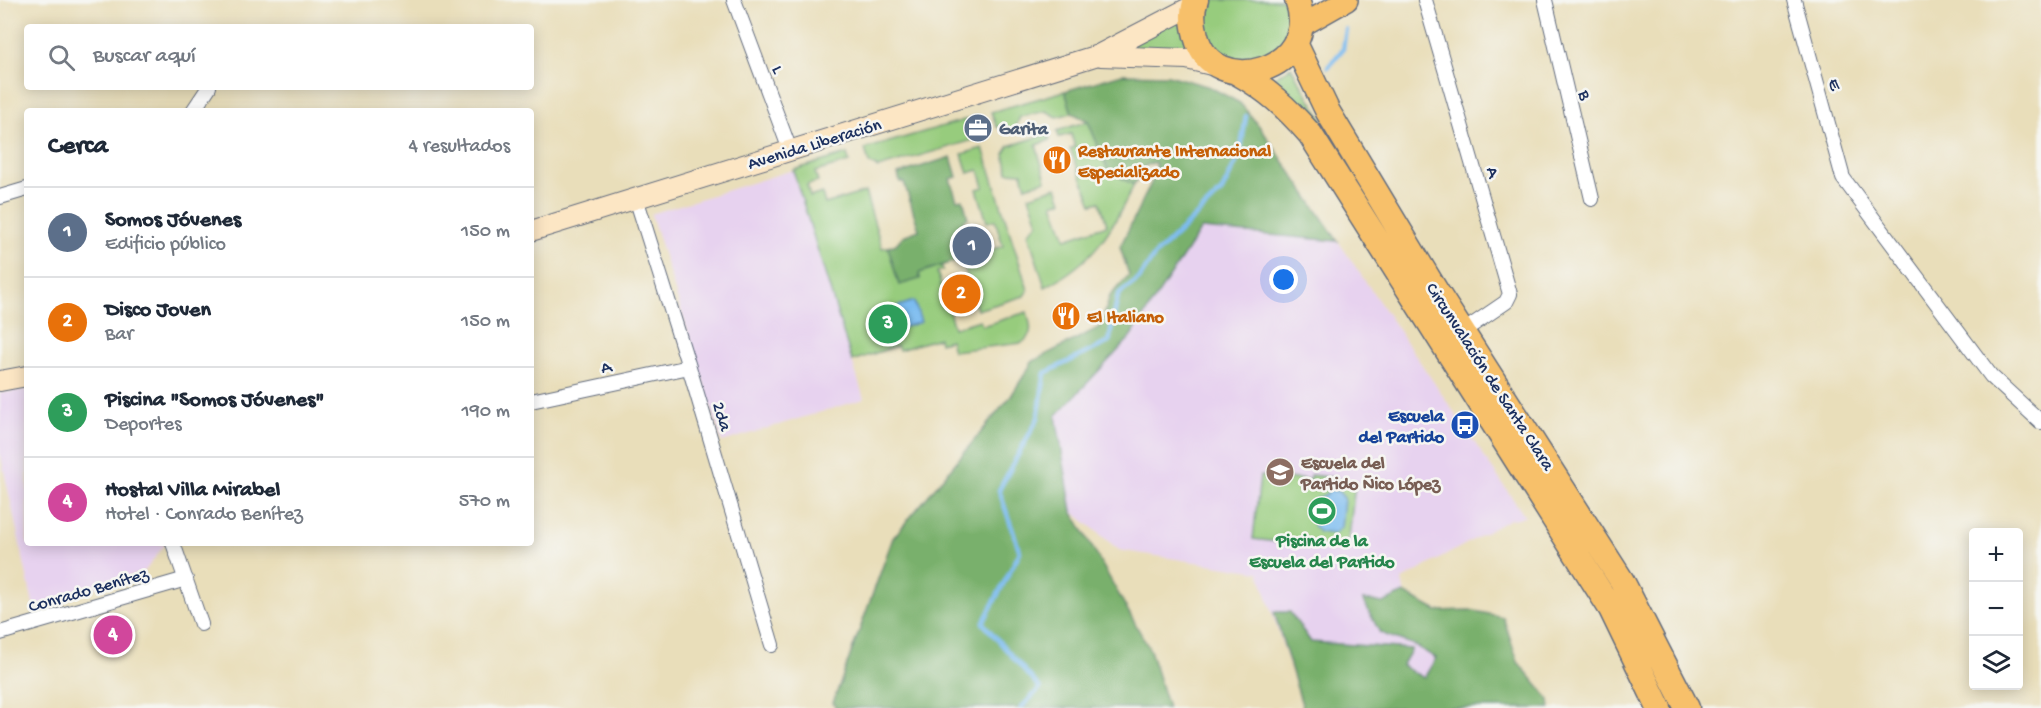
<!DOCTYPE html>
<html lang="es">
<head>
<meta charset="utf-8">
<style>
  body { margin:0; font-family:"Gochi Hand",sans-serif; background:#f6f6f7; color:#1f2937 }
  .controls { position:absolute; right:18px; bottom:18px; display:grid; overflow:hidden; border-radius:6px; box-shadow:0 3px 15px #0003 }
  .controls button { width:54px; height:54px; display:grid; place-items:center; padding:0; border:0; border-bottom:2px solid #e0e1e3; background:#fff; color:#1f2937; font:30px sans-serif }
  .you { position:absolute; left:1284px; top:280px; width:21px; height:21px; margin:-15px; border:4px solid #fff; border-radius:50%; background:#1a73e8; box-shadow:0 0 0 9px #1a73e833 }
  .badge { display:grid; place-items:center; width:39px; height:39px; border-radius:50%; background:#d1495b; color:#fff; font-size:20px; font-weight:700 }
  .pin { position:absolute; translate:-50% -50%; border:3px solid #fff; box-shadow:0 2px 6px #0006 }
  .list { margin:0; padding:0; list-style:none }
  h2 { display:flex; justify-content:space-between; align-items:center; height:78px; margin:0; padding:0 24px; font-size:26px }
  h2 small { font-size:20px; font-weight:400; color:#747a83 }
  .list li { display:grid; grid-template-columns:39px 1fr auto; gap:18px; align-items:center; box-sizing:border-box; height:90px; padding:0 24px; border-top:2px solid #e0e1e3 }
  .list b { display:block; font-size:22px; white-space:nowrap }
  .list p { margin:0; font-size:20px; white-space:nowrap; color:#747a83 }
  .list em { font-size:20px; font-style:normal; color:#747a83 }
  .icon { flex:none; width:33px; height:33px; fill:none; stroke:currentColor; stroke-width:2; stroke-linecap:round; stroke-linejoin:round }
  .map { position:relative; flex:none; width:2041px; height:708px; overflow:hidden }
  .search { position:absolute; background:#fff; box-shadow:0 3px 15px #0003; left:24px; top:24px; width:510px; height:66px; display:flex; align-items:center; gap:15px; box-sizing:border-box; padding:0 21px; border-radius:6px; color:#747a83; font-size:22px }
  .panel { position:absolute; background:#fff; box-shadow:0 3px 15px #0003; left:24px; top:108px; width:510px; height:438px; border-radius:6px }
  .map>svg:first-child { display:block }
  .built { fill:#e7d2ef }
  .green { fill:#97cc7d; stroke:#597e6e; stroke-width:1.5 }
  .forest { fill:#79b06c; stroke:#4a7065; stroke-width:1.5 }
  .water { fill:#7bbcf0; stroke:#4b76a7; stroke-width:1.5 }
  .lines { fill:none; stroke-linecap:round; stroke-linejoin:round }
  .stream { stroke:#7bbcf0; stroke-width:4.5 }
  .street-casing { stroke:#636c7e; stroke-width:16 }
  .secondary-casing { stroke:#636c7e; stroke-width:22 }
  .primary-casing { stroke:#636c7e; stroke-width:24 }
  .highway-casing { stroke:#636c7e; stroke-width:27 }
  .street { stroke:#fff; stroke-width:14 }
  .secondary { stroke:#fce6c4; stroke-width:20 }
  .primary { stroke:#f7c06b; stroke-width:21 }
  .highway { stroke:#f7c06b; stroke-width:24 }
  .labels { text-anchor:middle; stroke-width:5; stroke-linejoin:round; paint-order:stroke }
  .street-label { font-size:18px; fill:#1b2f5e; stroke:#f6f6f2 }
  .service-label { font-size:18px; font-weight:bold; fill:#4e5e75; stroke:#f6f6f2; text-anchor:start }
  .food-label { font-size:18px; font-weight:bold; fill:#c56008; stroke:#f6f6f2; text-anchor:start }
  .transit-label { font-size:18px; font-weight:bold; fill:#164399; stroke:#f6f6f2; text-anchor:end }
  .education-label { font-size:18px; font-weight:bold; fill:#785e54; stroke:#f6f6f2; text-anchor:start }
  .leisure-label { font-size:18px; font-weight:bold; fill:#27864d; stroke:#f6f6f2 }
</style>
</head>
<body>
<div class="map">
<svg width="2041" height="708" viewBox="0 0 2041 708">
  <rect width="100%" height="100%" fill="#f6f6f2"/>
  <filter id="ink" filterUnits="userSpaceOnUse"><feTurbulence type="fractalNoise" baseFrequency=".0167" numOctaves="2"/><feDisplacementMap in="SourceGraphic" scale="12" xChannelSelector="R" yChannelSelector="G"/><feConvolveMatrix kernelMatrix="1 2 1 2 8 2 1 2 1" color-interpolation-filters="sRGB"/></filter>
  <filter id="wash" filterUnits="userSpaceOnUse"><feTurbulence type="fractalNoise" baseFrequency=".008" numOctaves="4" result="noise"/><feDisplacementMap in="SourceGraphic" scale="24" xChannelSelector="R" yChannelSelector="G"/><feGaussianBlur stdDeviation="1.35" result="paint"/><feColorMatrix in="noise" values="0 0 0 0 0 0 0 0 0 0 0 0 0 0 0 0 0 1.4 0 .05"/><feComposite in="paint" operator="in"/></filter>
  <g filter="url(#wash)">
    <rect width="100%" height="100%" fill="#e9deba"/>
    <path class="built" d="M793,170L864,399L722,442L651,214Z
      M1201,229L1338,241L1525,517L1510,519L1402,580L1414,645L1436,658L1424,678L1403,666L1303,708L1259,572L1119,550L1072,511L1056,416L1128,340Z
      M27,389V543L165,544L145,571L34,608L0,453V393Z"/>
    <path class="green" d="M1206,0H1286C1287,9 1291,20 1289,29C1285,56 1241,72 1220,54C1213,49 1208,38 1203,31Z
      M1179,17L1190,52L1121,50Z
      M1291,67L1410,268L1270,80Z
      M1065,91L1072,113L1057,117L1046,111L1020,117L1015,129L1004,131L996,126L991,112Z
      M978,116L980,125L975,129L980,132L977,139L878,168L869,163L865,149Z
      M1088,121L1108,170L1134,185C1110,233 1094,262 1045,287L1028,233L1038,223L1029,196L1057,187L1062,201L1053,204L1066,239L1107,225L1100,202L1092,204L1070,149L1075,147L1071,134L1059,137L1057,131Z
      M1048,134L1050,140L1036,145L1046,180L1026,187L1022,173L1008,172L1004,154L1009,146Z
      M983,148L1028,290L1024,296L977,310L962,259L1003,246L995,220L987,222L977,189L984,187L979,170L968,173L962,154Z
      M847,154L849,162L815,172L818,182L807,185L810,197L822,193L825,204L865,192L882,248L888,247L899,285L920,278L919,273L941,265L943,270L937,272L954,328L980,320L982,326L1027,312C1031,326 1034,334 1022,343L953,351L950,340L940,343L939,338L899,350L897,346L852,361L793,170Z
      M1310,475L1338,478L1337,483L1355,485L1349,538L1338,549L1253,539L1260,476L1310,480Z"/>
    <path class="forest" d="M1122,74L1168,75L1210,87L1240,103L1260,127L1338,241L1201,229L1128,340L1056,416L1072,511L1150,650L1168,708H836L833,703L893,538L1011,396L1033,361L1100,327L1110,296L1129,275L1120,247L1157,171L1155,162L1145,166L1134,185L1108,170L1088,121L1072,113L1065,91Z
      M951,157L957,177L950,179L957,200L963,199L968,218L963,220L974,255L919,273L920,279L899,285L888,247L896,244L903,236L919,230L904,182H900L898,174Z
      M1404,593L1437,611L1470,610L1503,617L1518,662L1549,699L1550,708H1303L1274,612H1290L1311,642L1412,649L1402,666L1424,678L1436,658L1414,645L1380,633L1363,600L1383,603Z"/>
    <path class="water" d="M914,301L921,322L882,334L875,314Z
      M1328,490L1338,491L1344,498L1341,527L1334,534L1319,532L1313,525L1316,499L1327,494Z"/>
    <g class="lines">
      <path class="stream" d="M1328,67L1343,49L1346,29
        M1021,708L1040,688L983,623L1020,552L999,490L1038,418L1045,373L1109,342L1118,295L1139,279L1154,256L1222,191L1240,154L1246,116"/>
    </g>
  </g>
  <g filter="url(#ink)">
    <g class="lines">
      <g class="street-casing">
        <path id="street" d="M734,0L790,150
          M1425,0L1510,294L1506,302L1462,332
          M1545,0L1592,199
          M1794,0L1843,178L1991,376L2041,422
          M193,111L209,87
          M0,197L27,189
          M636,198L689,367L772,645
          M531,401L689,367
          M173,543L201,624
          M0,633L186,579"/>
      </g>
      <g class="secondary-casing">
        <path id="secondary" d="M1101,56L1187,59L1220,67
          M531,231L1098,55L1194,5
          M0,381L27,376"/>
      </g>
      <g class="primary-casing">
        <path id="primary" d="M1301,26L1347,0"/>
      </g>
      <g class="highway-casing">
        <path id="highway" d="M1196,0C1191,12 1193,24 1196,36C1213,102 1323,70 1297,0
          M1295,43L1328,112L1436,291L1622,581L1687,708
          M1236,72C1268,90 1286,107 1310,134L1611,609L1659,708"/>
      </g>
      <use href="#street" class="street"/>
      <use href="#secondary" class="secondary"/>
      <use href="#primary" class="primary"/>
      <use href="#highway" class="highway"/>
    </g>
  </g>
  <defs>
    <g id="office-disc" transform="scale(1.5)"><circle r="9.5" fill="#5c6f8a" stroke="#f6f6f2"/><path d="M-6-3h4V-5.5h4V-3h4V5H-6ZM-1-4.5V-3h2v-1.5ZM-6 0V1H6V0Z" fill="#fff"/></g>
    <g id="restaurant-disc" transform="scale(1.5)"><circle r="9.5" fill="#e8710a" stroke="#f6f6f2"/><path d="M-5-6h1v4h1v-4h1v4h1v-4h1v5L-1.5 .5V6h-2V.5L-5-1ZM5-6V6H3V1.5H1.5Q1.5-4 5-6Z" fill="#fff"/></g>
    <g id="bus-disc" transform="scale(1.5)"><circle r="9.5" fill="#1a4fb4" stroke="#f6f6f2"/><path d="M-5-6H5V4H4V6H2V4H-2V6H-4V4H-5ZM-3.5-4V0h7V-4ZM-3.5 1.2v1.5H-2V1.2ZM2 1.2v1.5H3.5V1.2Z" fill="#fff"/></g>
    <g id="university-disc" transform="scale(1.5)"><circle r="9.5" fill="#8d6e63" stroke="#f6f6f2"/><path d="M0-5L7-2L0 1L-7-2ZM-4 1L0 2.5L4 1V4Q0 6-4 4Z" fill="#fff"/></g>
    <g id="stadium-disc" transform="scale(1.5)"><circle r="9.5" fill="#2e9e5b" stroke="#f6f6f2"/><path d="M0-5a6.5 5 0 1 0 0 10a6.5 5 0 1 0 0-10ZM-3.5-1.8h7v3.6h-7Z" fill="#fff"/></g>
  </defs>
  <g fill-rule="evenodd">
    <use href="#office-disc" x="978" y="128"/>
    <use href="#restaurant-disc" x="1057" y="160"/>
    <use href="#restaurant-disc" x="1066" y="316"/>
    <use href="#bus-disc" x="1465" y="425"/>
    <use href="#university-disc" x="1280" y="472"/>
    <use href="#stadium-disc" x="1322" y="511"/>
  </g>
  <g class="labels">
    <g class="street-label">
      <text transform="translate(779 69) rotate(69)" y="6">L</text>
      <text transform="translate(1836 84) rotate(75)" y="6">E</text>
      <text transform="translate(1586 95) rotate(77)" y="6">B</text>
      <text transform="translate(814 143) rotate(-17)" y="6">Avenida Liberación</text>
      <text transform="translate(1494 172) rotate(74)" y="6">A</text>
      <text transform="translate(606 366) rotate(-12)" y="6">A</text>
      <text transform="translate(1491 376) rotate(57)" y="6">Circunvalación de Santa Clara</text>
      <text transform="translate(723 416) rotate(73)" y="6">2da</text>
      <text transform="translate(88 589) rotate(-16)" y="6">Conrado Benítez</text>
    </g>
    <g class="service-label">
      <text x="999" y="134">Garita</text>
    </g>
    <g class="food-label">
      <text x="1078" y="156">Restaurante Internacional<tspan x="1078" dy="21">Especializado</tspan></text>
      <text x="1087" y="322">El Italiano</text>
    </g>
    <g class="transit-label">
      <text x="1444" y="421">Escuela<tspan x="1444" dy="21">del Partido</tspan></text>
    </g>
    <g class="education-label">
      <text x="1301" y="468">Escuela del<tspan x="1301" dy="21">Partido Ñico López</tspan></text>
    </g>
    <g class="leisure-label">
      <text x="1322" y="546">Piscina de la<tspan x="1322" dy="21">Escuela del Partido</tspan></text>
    </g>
  </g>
</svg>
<div class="controls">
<button>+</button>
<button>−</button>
<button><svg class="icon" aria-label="layers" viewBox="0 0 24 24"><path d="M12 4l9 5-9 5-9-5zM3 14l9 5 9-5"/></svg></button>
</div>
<div class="you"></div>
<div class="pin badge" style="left:972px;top:246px;background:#5c6f8a">1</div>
<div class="pin badge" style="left:961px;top:294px;background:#e8710a">2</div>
<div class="pin badge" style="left:888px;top:324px;background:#2e9e5b">3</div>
<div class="pin badge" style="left:113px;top:635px;background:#d1479c">4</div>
<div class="search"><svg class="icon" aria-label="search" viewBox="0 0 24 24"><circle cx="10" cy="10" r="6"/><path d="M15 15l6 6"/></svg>Buscar aquí</div>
<section class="panel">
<h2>Cerca<small>4 resultados</small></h2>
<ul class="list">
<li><span class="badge" style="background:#5c6f8a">1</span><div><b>Somos Jóvenes</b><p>Edificio público</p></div><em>150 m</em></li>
<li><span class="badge" style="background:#e8710a">2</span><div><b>Disco Joven</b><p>Bar</p></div><em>150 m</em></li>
<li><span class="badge" style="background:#2e9e5b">3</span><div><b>Piscina &quot;Somos Jóvenes&quot;</b><p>Deportes</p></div><em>190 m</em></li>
<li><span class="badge" style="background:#d1479c">4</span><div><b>Hostal Villa Mirabel</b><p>Hotel · Conrado Benítez</p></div><em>570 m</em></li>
</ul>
</section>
</div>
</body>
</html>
